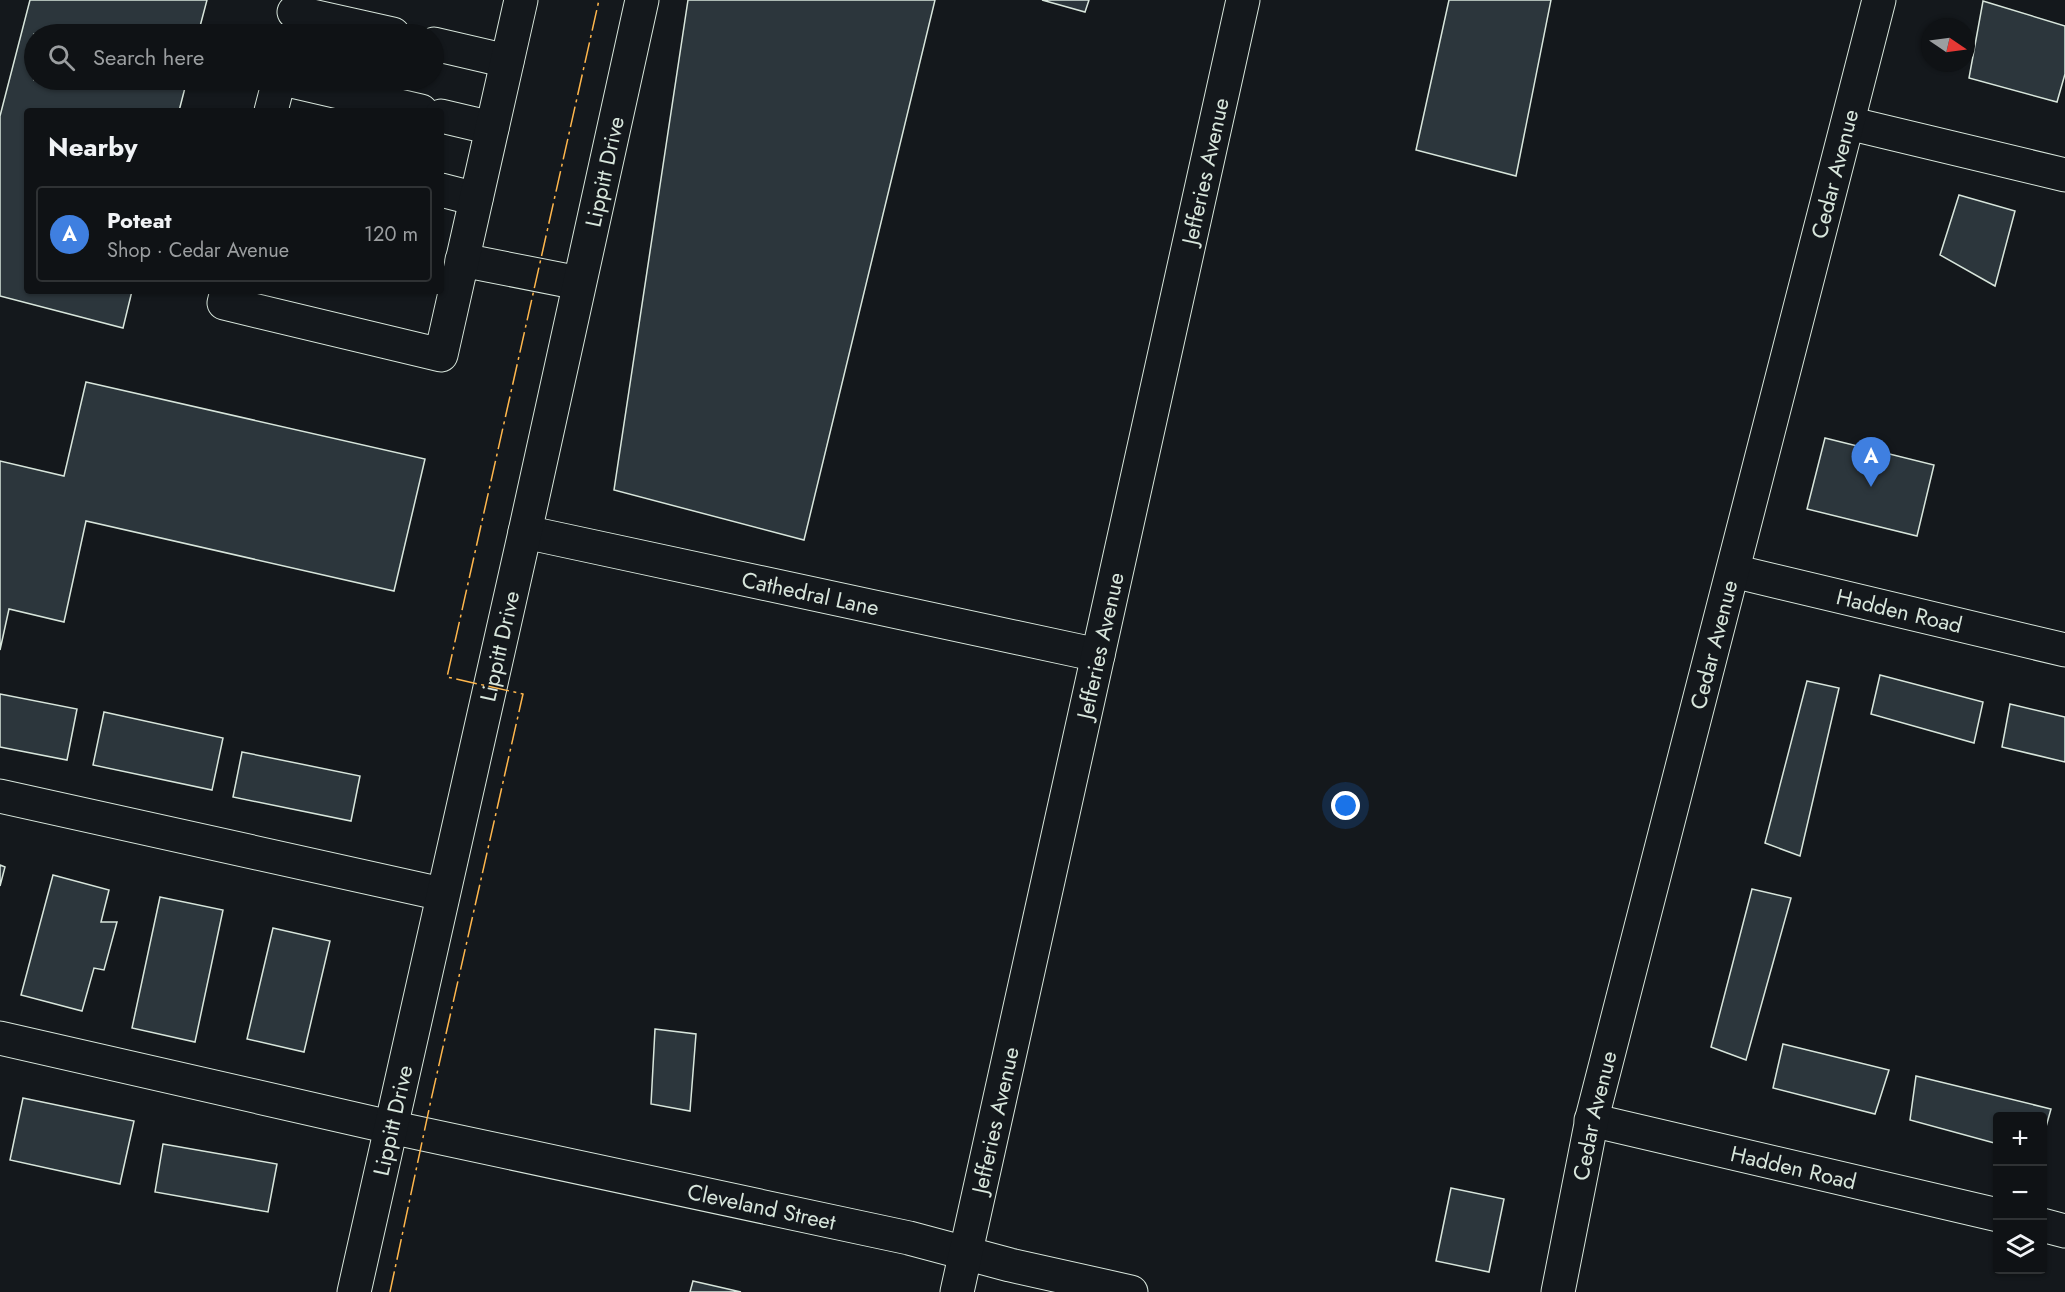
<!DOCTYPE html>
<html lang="en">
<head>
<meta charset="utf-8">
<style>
  body { margin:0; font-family:Jost,sans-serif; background:#1d2022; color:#f1f3f6 }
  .controls { position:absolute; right:18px; bottom:18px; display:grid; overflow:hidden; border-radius:6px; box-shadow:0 2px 4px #0004 }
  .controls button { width:54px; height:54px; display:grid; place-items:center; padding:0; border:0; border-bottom:2px solid #2f3234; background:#0f1215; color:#f1f3f6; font:30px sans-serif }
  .compass { position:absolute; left:1921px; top:18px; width:54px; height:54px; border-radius:50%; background:#0f1215; box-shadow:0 2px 4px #0004; rotate:103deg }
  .you { position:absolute; left:1346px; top:806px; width:21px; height:21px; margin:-15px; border:4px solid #fff; border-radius:50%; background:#1a73e8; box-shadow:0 0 0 9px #1a73e833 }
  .badge { display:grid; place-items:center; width:39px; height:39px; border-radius:50%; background:#0f766e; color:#fff; font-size:20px; font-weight:700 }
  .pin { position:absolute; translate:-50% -50px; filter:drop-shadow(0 2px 3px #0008) }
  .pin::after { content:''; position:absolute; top:32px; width:21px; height:18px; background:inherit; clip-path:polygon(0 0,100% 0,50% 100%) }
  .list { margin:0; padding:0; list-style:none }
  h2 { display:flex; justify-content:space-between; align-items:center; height:78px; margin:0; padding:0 24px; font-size:26px }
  h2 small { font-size:20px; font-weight:400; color:#9b9ea0 }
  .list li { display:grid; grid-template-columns:39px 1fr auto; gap:18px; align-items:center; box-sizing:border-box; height:96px; margin:0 12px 12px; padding:0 12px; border:2px solid #2f3234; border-radius:6px }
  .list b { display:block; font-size:22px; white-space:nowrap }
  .list p { margin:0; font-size:20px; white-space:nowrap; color:#9b9ea0 }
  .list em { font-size:20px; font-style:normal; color:#9b9ea0 }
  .icon { flex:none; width:33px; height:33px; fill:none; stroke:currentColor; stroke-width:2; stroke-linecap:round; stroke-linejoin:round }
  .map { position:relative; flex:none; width:2065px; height:1292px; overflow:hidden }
  .search { position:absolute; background:#0f1215; box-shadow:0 2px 4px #0004; left:24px; top:24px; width:420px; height:66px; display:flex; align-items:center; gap:15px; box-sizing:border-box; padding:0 21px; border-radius:33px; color:#9b9ea0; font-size:22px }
  .panel { position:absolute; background:#0f1215; box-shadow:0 2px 4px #0004; left:24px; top:108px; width:420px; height:186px; border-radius:6px }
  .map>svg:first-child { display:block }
  .building { fill:#2c363c; stroke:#d8e6dc; stroke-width:1.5 }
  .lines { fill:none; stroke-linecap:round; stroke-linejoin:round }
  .minor-casing { stroke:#d8e6dc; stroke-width:35 }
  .minor { stroke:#14181c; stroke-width:33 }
  .power { stroke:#ffb74d; stroke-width:1.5; stroke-dasharray:21 4.5 3 4.5; stroke-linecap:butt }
  .labels { text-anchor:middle; stroke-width:4.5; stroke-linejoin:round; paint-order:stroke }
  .street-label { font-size:22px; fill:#d8e6dc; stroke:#14181c }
</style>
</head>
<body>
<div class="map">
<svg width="2065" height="1292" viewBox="0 0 2065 1292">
  <rect width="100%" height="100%" fill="#14181c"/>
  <path class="building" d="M30,0H207L198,34H34V80H187L179,111H27V291H132L123,328L0,296V116Z
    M688,0H935L804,540L614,490Z
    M1042,0H1089L1085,12Z
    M1449,0H1551L1516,176L1416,150Z
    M1983,1L2065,26V74L2057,102L1969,78Z
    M1959,195L2015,211L1995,286L1940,255Z
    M86,382L425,459L394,591L86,521L64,622L9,609L0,650V461L64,476Z
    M1825,438L1934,465L1917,536L1807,509Z
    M1880,675L1983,702L1974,743L1871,714Z
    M1807,681L1839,688L1800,856L1765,843Z
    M0,694L77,709L67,760L0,747Z
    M2010,704L2065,717V762L2002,747Z
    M104,712L223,738L212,790L93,765Z
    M242,752L360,776L351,821L233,797Z
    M0,865L5,867L0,886Z
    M53,875L109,890L101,922H117L104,970L94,968L82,1011L21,995Z
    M1752,889L1791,898L1746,1060L1711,1047Z
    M160,897L223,910L195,1042L132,1028Z
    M273,928L330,941L304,1052L247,1039Z
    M655,1029L696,1034L690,1111L651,1104Z
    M1783,1044L1889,1070L1875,1114L1773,1088Z
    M1916,1076L2051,1109L2042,1141V1116H1998V1144L1910,1120Z
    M23,1098L134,1121L120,1184L10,1160Z
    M163,1144L277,1164L268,1212L155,1192Z
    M1451,1188L1504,1199L1489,1272L1436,1261Z
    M693,1281L741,1292H690Z"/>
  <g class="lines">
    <g class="minor-casing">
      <g id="minor">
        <path d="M294,12L393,34"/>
        <path d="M434,44L507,61"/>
        <path d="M287,80L421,111"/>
        <path d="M271,111L279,80"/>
        <path d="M441,116L492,128"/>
        <path d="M1848,123L2065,175"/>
        <path d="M441,190L476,199"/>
        <path d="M462,260L579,283"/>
        <path d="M227,291L224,303L441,355L521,0"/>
        <path id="s1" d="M525,532L1098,655"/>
        <path id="s2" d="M1733,571L2065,650"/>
        <path d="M0,796L442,894"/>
        <path id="s3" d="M0,1038L390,1127L909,1238L1010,1265L1131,1292"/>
        <path id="s4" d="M1591,1120L1998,1215"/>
        <path d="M2042,1225L2065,1231"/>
        <path id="s5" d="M354,1292L525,532L642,0"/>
        <path id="s6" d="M957,1292L1243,0"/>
        <path id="s7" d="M1558,1292L1593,1114L1879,0"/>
      </g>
    </g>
    <use href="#minor" class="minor"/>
    <path class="power" d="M390,1292L431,1100L523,694L447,677L599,0"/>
  </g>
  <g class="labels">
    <g class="street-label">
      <text dy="8" stroke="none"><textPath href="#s5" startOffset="1148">Lippitt Drive</textPath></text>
      <text dy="8" stroke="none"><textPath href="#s6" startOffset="1148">Jefferies Avenue</textPath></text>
      <text dy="8" stroke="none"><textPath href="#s7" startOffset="1152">Cedar Avenue</textPath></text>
      <text dy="8" stroke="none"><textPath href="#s1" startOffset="292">Cathedral Lane</textPath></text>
      <text dy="8" stroke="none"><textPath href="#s2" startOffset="171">Hadden Road</textPath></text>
      <text dy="8" stroke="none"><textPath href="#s7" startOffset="666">Cedar Avenue</textPath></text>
      <text dy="8" stroke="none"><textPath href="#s5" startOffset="662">Lippitt Drive</textPath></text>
      <text dy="8" stroke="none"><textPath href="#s6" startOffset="662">Jefferies Avenue</textPath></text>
      <text dy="8" stroke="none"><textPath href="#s7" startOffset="180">Cedar Avenue</textPath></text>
      <text dy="8" stroke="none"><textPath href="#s5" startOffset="176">Lippitt Drive</textPath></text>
      <text dy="8" stroke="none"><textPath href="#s6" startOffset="176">Jefferies Avenue</textPath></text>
      <text dy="8" stroke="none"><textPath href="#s4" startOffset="208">Hadden Road</textPath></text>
      <text dy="8" stroke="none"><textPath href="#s3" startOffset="780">Cleveland Street</textPath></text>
    </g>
  </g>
</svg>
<div class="controls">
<button>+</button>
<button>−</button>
<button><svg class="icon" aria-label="layers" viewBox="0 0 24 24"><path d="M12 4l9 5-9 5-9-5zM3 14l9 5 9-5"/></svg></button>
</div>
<svg class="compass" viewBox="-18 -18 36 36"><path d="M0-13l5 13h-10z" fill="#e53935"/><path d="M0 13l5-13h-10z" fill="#9b9ea0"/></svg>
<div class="you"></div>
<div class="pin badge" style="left:1871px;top:487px;background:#3f7fe0">A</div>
<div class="search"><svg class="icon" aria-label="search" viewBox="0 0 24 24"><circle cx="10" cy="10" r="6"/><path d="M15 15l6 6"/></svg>Search here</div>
<section class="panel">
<h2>Nearby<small></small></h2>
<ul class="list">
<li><span class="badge" style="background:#3f7fe0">A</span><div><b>Poteat</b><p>Shop · Cedar Avenue</p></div><em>120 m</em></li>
</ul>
</section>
</div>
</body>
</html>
